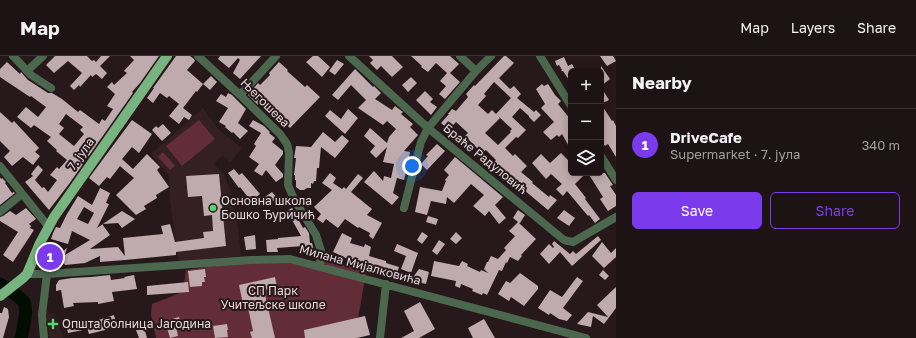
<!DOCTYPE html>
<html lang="en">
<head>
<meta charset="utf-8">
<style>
  body { margin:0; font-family:"Golos Text",sans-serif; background:#2a2022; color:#f1f3f6 }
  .controls { position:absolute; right:12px; top:12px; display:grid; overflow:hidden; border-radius:6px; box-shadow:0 2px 10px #0003 }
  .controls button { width:36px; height:36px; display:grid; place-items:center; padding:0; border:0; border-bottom:1px solid #3b3234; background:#1d1214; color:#f1f3f6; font:20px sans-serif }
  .you { position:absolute; left:412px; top:110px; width:14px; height:14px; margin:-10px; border:3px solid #fff; border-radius:50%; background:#1a73e8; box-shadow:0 0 0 6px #1a73e833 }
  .badge { display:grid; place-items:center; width:26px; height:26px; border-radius:50%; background:#7c3aed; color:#fff; font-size:13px; font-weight:700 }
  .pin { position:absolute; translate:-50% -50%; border:2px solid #fff; box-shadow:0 1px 4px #0006 }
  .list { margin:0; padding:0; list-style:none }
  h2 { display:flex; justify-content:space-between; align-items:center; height:52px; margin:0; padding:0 16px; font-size:17px }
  h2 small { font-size:13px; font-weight:400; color:#a09ea0 }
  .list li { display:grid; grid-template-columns:26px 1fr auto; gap:12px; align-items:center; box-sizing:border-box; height:72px; padding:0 16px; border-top:1px solid #3b3234 }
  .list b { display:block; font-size:15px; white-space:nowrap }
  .list p { margin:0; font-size:13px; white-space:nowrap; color:#a09ea0 }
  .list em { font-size:13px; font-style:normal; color:#a09ea0 }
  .actions { display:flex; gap:8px; padding:12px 16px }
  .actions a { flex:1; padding:9px 0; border:1px solid #7c3aed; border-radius:6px; text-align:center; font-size:14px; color:#7c3aed }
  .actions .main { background:#7c3aed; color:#fff }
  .icon { flex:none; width:22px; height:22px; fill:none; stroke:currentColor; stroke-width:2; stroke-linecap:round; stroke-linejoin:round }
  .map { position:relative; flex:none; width:616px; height:282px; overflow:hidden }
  header { display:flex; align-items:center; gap:24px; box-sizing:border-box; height:56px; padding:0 20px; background:#1d1214; border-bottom:1px solid #3b3234 }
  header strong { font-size:19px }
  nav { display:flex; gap:22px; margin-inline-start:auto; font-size:14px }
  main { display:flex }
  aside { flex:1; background:#1d1214 }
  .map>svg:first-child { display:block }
  .built { fill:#341f23 }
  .green { fill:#632c39 }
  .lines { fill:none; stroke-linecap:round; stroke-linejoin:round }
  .river { stroke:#000e01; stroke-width:13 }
  .building { fill:#bfaaad; fill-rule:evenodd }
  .minor { stroke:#4b684e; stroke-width:8 }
  .major { stroke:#77b47f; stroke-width:10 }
  .poi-dot { fill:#56d671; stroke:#27181b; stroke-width:1.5 }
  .labels { text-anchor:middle; stroke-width:4; stroke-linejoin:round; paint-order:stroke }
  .street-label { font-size:12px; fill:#e3d8d9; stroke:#27181b }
  .poi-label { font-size:12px; fill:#e3d8d9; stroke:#27181b; text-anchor:start }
  .park-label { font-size:12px; fill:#efd5d9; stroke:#27181b }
</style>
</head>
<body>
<header>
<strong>Map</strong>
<nav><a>Map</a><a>Layers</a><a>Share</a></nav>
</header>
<main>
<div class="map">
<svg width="616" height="282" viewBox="0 0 616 282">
  <rect width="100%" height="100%" fill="#27181b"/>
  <path class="built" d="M203,52L219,74L242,92L230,107L223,99L214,108L223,117L230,134L238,171L241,200L179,206L170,145L169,120L151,98Z
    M45,186L60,214L37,215L34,213L36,208Z
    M46,256L55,259L64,282H50Z"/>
  <path class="green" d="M199,64L215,83L182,110L166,90Z
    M163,96L175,110L170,114L158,101Z
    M321,205L356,211L366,218L356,273L349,282H156L151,258L152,248L168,242L183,235L186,214L243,206Z"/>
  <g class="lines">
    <path class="river" d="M0,228C7,233 17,238 23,245C29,252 23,273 21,282"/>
  </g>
  <path class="building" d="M55,0H87L92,5L94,4L96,6L101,0H110L100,10L107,17L102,23L96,18L92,21L91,19L80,31L79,29L74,34L70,30L82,17L68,5L54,17L46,9Z
    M130,0H159L140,27L132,36L133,37L69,128L49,154L25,126L33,120L31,118L38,109L43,114L35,124L42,132L44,131L48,136L57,124L50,119L57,111L59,113L67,104L56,95L57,94L47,85L51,81L34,69L31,72L17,61L26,51L38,61L46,51L31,40L30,41L0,21V13L7,6L20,18L21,16L28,24L48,37H52L62,43L78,56L80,54L99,68L102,63L105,65L113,53L107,50L115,38L107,31L112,26L114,29L127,17L124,15L134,4ZM66,58L83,71L80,74L84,78L74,90L59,78L64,72L59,68Z
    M176,0H190L194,3L195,5L187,14L203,28L197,36L196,35L183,52L192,59L189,64L184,61L179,68L169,60L179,48L169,40L167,42L160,37L153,47L147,42L154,32H153Z
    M220,0H261L240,23L233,17L240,4L238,2L229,12L218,3Z
    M313,0H318L330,11L322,21L306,6Z
    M369,0H392L403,11L392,21L381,10L377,14L370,7L373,4Z
    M411,0H450L459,8L450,17L460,26L445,43L439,38L446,30L440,25L447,17L436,7L428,16L421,11L422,10Z
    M504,0H506L514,7L499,22L510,33L514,30L521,38L517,42L534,56L536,54L541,59L534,66L529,61V60L520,52L512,61L526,74L518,82L516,81L505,92L513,100L515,98L527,110L521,116L533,126L532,127L549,141L550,139L557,144L548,154L518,129L504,114L503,115L498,110L496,112L492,108L496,104L486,94L482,97L465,80L468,77L456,66L449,74L441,67L449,58H448L452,53L456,55L468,41L466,38L474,29L475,30ZM494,26L511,42L496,58L512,73L510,75L511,76L498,89L485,77L500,62L492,54L488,58L478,49L486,40L484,38Z
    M600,0H613L616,5L607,10Z
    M564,1L568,10L572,8L576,15H571V27L563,15H561L562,14L559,9L557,10L555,5Z
    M337,4L344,8L335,19L329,15Z
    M279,6L288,14L287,15L305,31L307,29L320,41L290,72L273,56L272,57L260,46L258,49L248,39L258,27L260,29L270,19L269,17Z
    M601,10L610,23L601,30Z
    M355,13L373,31L374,30L381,37L375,43L392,54L395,50L403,56L401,58L413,68L410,71L418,79L404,95L410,96L408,108L404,124L397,122L393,137L399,141L392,149L364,126L374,115L383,125L384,120L391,122L394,108L383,106L387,91L376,102L370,96L375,90L364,80L370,72L387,87L389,81L396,73L387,65L383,69L358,52L366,44L351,29L338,44L332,39Z
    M211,20L217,26L210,34L203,28Z
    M411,21L417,27L408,36L402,29Z
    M542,28L544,30L548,28L555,39L561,45L558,48L571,64V94L562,78L559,81L557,79L551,84L543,76L554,66L541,52L545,48L536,33Z
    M601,31L609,44L601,48L612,65L613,64L616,70V101L608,88L605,90L601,83Z
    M425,35L433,43L430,46L437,51L431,59L416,44Z
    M228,37L232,39L246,53L238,67L248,75L240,83L233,76L232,77L225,71L226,70L219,66L228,52L216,45L221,38L226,41Z
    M348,53L358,62L345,78L325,60L330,54L341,63Z
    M0,56L12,67L14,65L39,92L35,96L40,100L33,109L23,101L12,110L4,101L10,95L0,85Z
    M132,64L152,78L139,97L132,91L122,103L133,113L147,98L160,111L157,114L169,131L156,139L157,142L144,150L146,153L136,159L116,139L134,122L121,111L120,110L110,123L107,121L99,130L89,122Z
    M253,64L264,70L270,76L269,77L275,82L272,86L283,95V98L275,109L283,118V121L276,126L266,114L262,120L254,115L259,108L249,101L256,90L254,88L261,77L249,70Z
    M163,68L171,77L162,85L152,74L156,70L158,72Z
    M323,76L335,86L342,79L349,85L335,102L321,91L319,112H317L316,125H314L313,128L311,127V132H307L304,134H300L296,131V124H295V119H294L296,102H294L296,90L311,91Z
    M437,88L445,95L427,114L421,108L428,100L426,99Z
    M561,97L571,107V117H586L575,128L586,142L585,143L600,163L595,167L589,159L588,160L567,135L563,140L556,133L562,128L551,118L546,123L532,107L541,98L550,107Z
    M455,101L503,141L495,149L506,162L499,168L489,155L485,160L473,150L484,139L471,128L454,147L447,141L446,148L431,145L427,159L415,156L420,131L442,135L446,125L445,124L449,119L444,114Z
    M234,113L239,119L242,117L260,138L251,145L240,131L239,132L228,117Z
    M330,117L336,122L333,127L342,133L344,131L346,133L358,118L363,122L351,136L372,153L367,159L382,167L373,183L369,180L370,177L359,171L358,172L345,163L338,172L326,163L323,167L317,163L321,158L314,151L332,134L322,127Z
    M588,117H605L613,129L610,130L616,139V150L608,155L600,143L603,141Z
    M219,118L226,190L176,196V199L125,204L100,206V200L85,207L65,209L58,199L67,192L65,199L90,184L72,175L68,188L51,183L53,177L56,171L60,172L67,158L78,140L92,149L100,132L110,137L106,147L109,148L97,172L122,155L135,163L122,172L118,167L102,168L110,179L90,193L118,191L125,200L123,182L163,178L161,170L170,168L175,186L204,182L203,176L213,175L212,159L204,160L202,140L188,141L186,120ZM84,151L94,157L88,168L77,163Z
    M0,121L1,123L2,122L6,126L5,127L12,137L14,136L15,137L0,149Z
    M272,136L277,142L267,150L262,143Z
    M26,152L36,163L29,168L31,170L30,172L34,174L13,206L3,199L18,176L0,165V161L3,160L10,155L16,159Z
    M292,152L303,172L305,171L309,177L310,187H312L314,195L304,197L303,190L277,192L278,196H267L266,184L278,183V182L301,180L287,155Z
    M518,154L525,159L520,167H519L536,183L521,199L522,200L518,205L510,201L507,207L506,206L502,215L499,214L487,239L483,237L482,239L472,235L473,233L461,228L460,232L455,230L456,225L431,220L434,205L459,210L462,205L468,208L467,210L480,216L481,214L488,217L484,213L487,206H488L491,200L498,203L506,194L504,192L515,180L509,175L518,166L513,162Z
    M564,154L575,162L569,170L557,162Z
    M428,160L438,163L436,169L426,166Z
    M422,176L428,180L422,188L417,184Z
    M456,176L462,182L456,188L450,183Z
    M342,177L352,182L350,187L364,191L365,188L371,191L369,200L386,205V207L399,211L396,221L364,211V212L347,208L348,203L333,196Z
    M255,179L256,193L246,194L244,181Z
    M598,180L601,184L572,210L560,196L549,208L540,198L549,188L553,192L554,191L552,188L554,185L570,198L573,195L576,198Z
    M439,184L445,188L437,199L432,195Z
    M602,186L611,197L616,192V201L604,212L592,200Z
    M397,188L418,197L411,217L401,213L406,200L394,195Z
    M50,196L55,205L49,209L44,199Z
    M205,213L206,221H204L205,226H202V230L190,231L188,215Z
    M419,213L429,216L426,228L411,224Z
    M603,214L609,220L605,224L599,219Z
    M520,217L538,230V233L524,250L511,241L509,245L498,238L506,225L510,227Z
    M110,219L111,224L125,222L124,221L134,219L137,233L112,236L114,245L98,248V246L73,247L74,250L64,252L61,234L56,235V229L59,224L72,222L91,221Z
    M275,221L277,231L264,234L275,282H252L250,276L253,275L247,247L243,248L239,229Z
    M577,221L583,225L563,252L572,259L567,265L559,263L550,257L549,259L538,252L550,234L562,241Z
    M188,226L189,236L147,239V230Z
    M616,231V252L604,268L593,260L591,271L577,268L588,256L608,261L597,249Z
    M420,246L435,273L419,282H401L414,275L404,255Z
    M4,251L8,253L9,261L3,282H0V257H2Z
    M114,259L117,271L89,278L86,268Z
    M365,260L370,279L357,282H305L304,274Z
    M179,261L182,270L176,271L178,280L170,282L165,265Z
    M484,263L495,282H473L468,272Z
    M81,265L83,274L68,277L66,269Z
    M227,268L228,274H227L228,281L215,282L213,270Z
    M144,271L147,282H139L136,274Z"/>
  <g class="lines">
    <path class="minor" d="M13,0L31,19L51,32
      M198,0L240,39L280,78L287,88L289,96L288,129L294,143L316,179L321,195L320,210
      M349,0L428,72L564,184L568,185L573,186L616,161
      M460,0L476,15
      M540,0L571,50
      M27,15L43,0
      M240,39L276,0
      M601,100L616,124
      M0,110L48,170
      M404,152L417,101L421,86L428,72L476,15L491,0
      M0,156L22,138
      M27,218H47L251,204L290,203L586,282
      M44,282L42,259L47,218
      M380,282L386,228"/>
    <path class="major" d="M0,240L23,222L27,218L40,187L54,161L167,0"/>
  </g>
  <g class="poi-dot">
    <circle cx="213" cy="152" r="4"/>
    <path d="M51 262h4v4h4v4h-4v4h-4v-4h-4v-4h4z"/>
  </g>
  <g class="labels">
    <g class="street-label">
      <text transform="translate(265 47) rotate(45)" y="4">Његошева</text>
      <text transform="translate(81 98) rotate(-55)" y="4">7. јула</text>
      <text transform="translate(485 103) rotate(39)" y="4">Браће Радуловић</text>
      <text transform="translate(360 209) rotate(15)" y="4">Милана Мијалковића</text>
    </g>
    <g class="poi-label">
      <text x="221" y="149">Основна школа<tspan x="221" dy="14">Бошко Ђуричић</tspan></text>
      <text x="62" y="272">Општа болница Јагодина</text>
    </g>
    <g class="park-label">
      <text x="273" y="239">СП Парк<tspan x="273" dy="14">Учитељске школе</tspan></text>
    </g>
  </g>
</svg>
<div class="controls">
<button>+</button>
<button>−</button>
<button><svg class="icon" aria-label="layers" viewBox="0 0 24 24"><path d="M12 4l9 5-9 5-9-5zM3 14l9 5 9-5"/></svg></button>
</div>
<div class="you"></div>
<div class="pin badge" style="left:50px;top:201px">1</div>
</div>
<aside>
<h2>Nearby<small></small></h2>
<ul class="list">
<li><span class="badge">1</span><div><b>DriveCafe</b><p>Supermarket · 7. јула</p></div><em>340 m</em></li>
</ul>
<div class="actions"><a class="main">Save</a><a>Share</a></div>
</aside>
</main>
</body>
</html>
